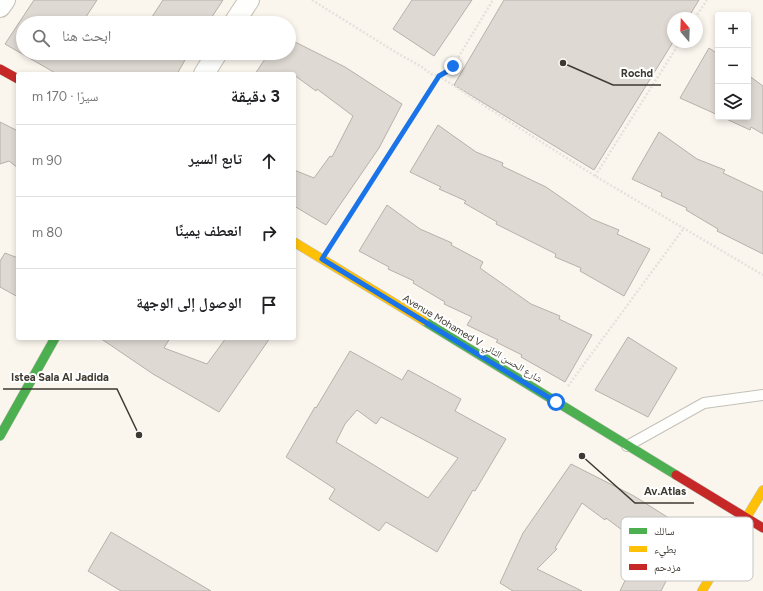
<!DOCTYPE html>
<html lang="ar">
<head>
<meta charset="utf-8">
<style>
  body { margin:0; font-family:Figtree,"Noto Naskh Arabic",sans-serif; background:#f6f6f6; color:#202124; direction:rtl }
  .controls { position:absolute; right:12px; top:12px; display:grid; overflow:hidden; border-radius:4px; box-shadow:0 2px 6px #0003 }
  .controls button { width:36px; height:36px; display:grid; place-items:center; padding:0; border:0; border-bottom:1px solid #e0e0e0; background:#fff; color:#202124; font:20px sans-serif }
  .compass { position:absolute; left:667px; top:12px; width:36px; height:36px; border-radius:50%; background:#fff; box-shadow:0 2px 6px #0003; rotate:341deg }
  .stop { position:absolute; width:12px; height:12px; margin:-9px; border:3px solid #1a73e8; border-radius:50%; background:#fff }
  .stop.end { background:#1a73e8; border-color:#fff; box-shadow:0 1px 4px #0008 }
  .list { margin:0; padding:0; list-style:none }
  h2 { display:flex; justify-content:space-between; align-items:center; height:52px; margin:0; padding:0 16px; font-size:17px }
  h2 small { font-size:13px; font-weight:400; color:#757577 }
  .list li { display:grid; grid-template-columns:26px 1fr auto; gap:12px; align-items:center; box-sizing:border-box; height:72px; padding:0 16px; border-top:1px solid #e0e0e0 }
  .list b { display:block; font-size:15px; white-space:nowrap }
  .list em { font-size:13px; font-style:normal; color:#757577 }
  .icon { flex:none; width:22px; height:22px; fill:none; stroke:currentColor; stroke-width:2; stroke-linecap:round; stroke-linejoin:round }
  .map { position:relative; flex:none; width:763px; height:591px; overflow:hidden; direction:ltr }
  .search { position:absolute; background:#fff; box-shadow:0 2px 6px #0003; left:16px; top:16px; width:280px; height:44px; display:flex; align-items:center; gap:10px; box-sizing:border-box; padding:0 14px; border-radius:22px; color:#757577; font-size:15px }
  .panel { position:absolute; background:#fff; box-shadow:0 2px 6px #0003; left:16px; top:72px; width:280px; height:268px; border-radius:4px; direction:rtl }
  .map>svg:first-child { display:block }
  .building { fill:#ded9d2; stroke:#b6b1aa; fill-rule:evenodd }
  .lines { fill:none; stroke-linecap:round; stroke-linejoin:round }
  .lane-casing { stroke:#c4c1b9; stroke-width:12 }
  .street-casing { stroke:#c4c1b9; stroke-width:22 }
  .fast-casing { stroke:#c4c1b9; stroke-width:10 }
  .slow-casing { stroke:#c4c1b9; stroke-width:10 }
  .jam-casing { stroke:#c4c1b9; stroke-width:10 }
  .path { stroke:#e3e2df; stroke-width:2.5; stroke-dasharray:2 2; stroke-linecap:butt }
  .lane { stroke:#fefefc; stroke-width:10 }
  .street { stroke:#fefefc; stroke-width:20 }
  .fast { stroke:#4caf50; stroke-width:9 }
  .slow { stroke:#ffc107; stroke-width:9 }
  .jam { stroke:#c62828; stroke-width:9 }
  .route { stroke:#1a73e8; stroke-width:5 }
  .labels { text-anchor:middle; stroke-width:4; stroke-linejoin:round; paint-order:stroke }
  .street-label { font-size:10px; fill:#3e3a31; stroke:#fff }
  .key { fill:#fff; stroke:#c5c4c1; stroke-width:1 }
  .key-label { font-size:11px; fill:#3e3a31 }
  .leader { fill:none; stroke:#3e3a31; stroke-width:1.5 }
  .callout-dot { fill:#3e3a31; stroke:#fff; stroke-width:1.5 }
  .callout-label { font-size:11px; text-anchor:middle; font-weight:bold; fill:#3e3a31; stroke:#fff; stroke-width:4; stroke-linejoin:round; paint-order:stroke }
</style>
</head>
<body>
<div class="map">
<svg width="763" height="591" viewBox="0 0 763 591">
  <rect width="100%" height="100%" fill="#faf6ee"/>
  <path class="building" d="M34,0H97L82,23H23V53H189L177,74H57L5,44Z
    M163,0H223L208,23H148Z
    M412,0H472L434,56L393,29Z
    M504,0H699L688,18H673V42L594,170L454,85Z
    M289,39L345,67L402,104L379,148L326,225L294,206V170L314,178L330,156L332,157L353,116L317,89L316,91L294,75V74H255L269,53H289Z
    M709,48L718,54V115L680,98Z
    M748,75L763,86V134L751,127L750,130L722,117H748Z
    M0,122L18,131V168L9,161L0,164Z
    M438,125L476,152L503,163L502,166L546,187L592,219L619,230L617,234L650,249L624,296L580,271L581,268L555,257L556,254L496,224L497,222L464,203L466,201L439,189L441,187L410,172Z
    M659,132L697,159L725,170L723,173L763,192V254L717,231L718,229L686,210L687,208L661,196L662,193L632,179Z
    M387,205L420,229L452,243L451,245L483,262L480,268L531,304L560,316L559,319L592,335L565,382L521,357L522,355L496,342L498,340L467,325L472,317L444,304L445,302L413,283L414,281L388,269L389,267L359,251Z
    M5,253L18,258V297L0,287V261Z
    M628,337L677,368L648,417L595,390Z
    M100,338H170L164,348L207,364L226,338H270L219,412L153,374Z
    M350,351L402,380L408,370L461,399L455,411L506,439L475,491L473,490L437,552L386,522L379,531L329,499L335,489L286,457L315,407L316,408ZM357,410L376,424L381,417L458,458L428,498L336,442L345,424Z
    M571,464L634,496L691,532L661,591H620L642,545L606,518L605,520L582,503L555,548L557,549L537,569L582,591H513L500,583L523,533Z
    M111,532L211,591H121L88,571Z"/>
  <g class="lines">
    <g class="lane-casing">
      <path id="lane" d="M627,446L704,403L763,395"/>
    </g>
    <g class="street-casing">
      <path id="street" d="M0,7L5,0
        M234,23L249,0
        M204,74L217,53"/>
    </g>
    <g class="fast-casing">
      <path id="fast" d="M424,321L676,475
        M0,436L55,338"/>
    </g>
    <g class="slow-casing">
      <path id="slow" d="M294,242L424,321
        M702,591L763,490"/>
    </g>
    <g class="jam-casing">
      <path id="jam" d="M0,69L18,79
        M676,475L763,528"/>
    </g>
    <path class="path" d="M312,0L397,53L422,67L431,74L439,76L446,73L453,66L493,0
      M695,18L707,0
      M595,176L680,42
      M333,242L439,76L488,108L595,176L763,275
      M568,386L684,228"/>
    <use href="#lane" class="lane"/>
    <use href="#street" class="street"/>
    <use href="#fast" class="fast"/>
    <use href="#slow" class="slow"/>
    <use href="#jam" class="jam"/>
  </g>
  <g class="lines">
    <path class="route" d="M453,66L446,72L439,76L322,259L556,402"/>
  </g>
  <g class="labels">
    <g class="street-label">
      <text transform="translate(473 338) rotate(31)" y="4">Avenue Mohamed V شارع الحسن الثاني</text>
    </g>
  </g>
  <rect x="621" y="517" width="132" height="64" rx="6" class="key"/>
  <rect x="629" y="528" width="18" height="6" fill="#4caf50"/>
  <rect x="629" y="546" width="18" height="6" fill="#ffc107"/>
  <rect x="629" y="564" width="18" height="6" fill="#c62828"/>
  <g class="key-label">
    <text x="654" y="535">سالك</text>
    <text x="654" y="553">بطيء</text>
    <text x="654" y="571">مزدحم</text>
  </g>
  <path class="leader" d="M563 63L613 85H661M139 435L117 389H3M582 456L635 503H694"/>
  <g class="callout-dot">
    <circle cx="563" cy="63" r="4"/>
    <circle cx="139" cy="435" r="4"/>
    <circle cx="582" cy="456" r="4"/>
  </g>
  <g class="callout-label">
    <text x="637" y="77">Rochd</text>
    <text x="60" y="381">Istea Sala Al Jadida</text>
    <text x="665" y="495">Av.Atlas</text>
  </g>
</svg>
<div class="controls">
<button>+</button>
<button>−</button>
<button><svg class="icon" aria-label="layers" viewBox="0 0 24 24"><path d="M12 4l9 5-9 5-9-5zM3 14l9 5 9-5"/></svg></button>
</div>
<svg class="compass" viewBox="-18 -18 36 36"><path d="M0-13l5 13h-10z" fill="#e53935"/><path d="M0 13l5-13h-10z" fill="#757577"/></svg>
<div class="stop" style="left:556px;top:402px"></div>
<div class="stop end" style="left:453px;top:66px"></div>
<div class="search"><svg class="icon" aria-label="search" viewBox="0 0 24 24"><circle cx="10" cy="10" r="6"/><path d="M15 15l6 6"/></svg>ابحث هنا</div>
<section class="panel">
<h2>3 دقيقة<small>سيرًا · 170 m</small></h2>
<ul class="list">
<li><svg class="icon" aria-label="ahead" viewBox="0 0 24 24"><path d="M12 20V5M6 11l6-6 6 6"/></svg><div><b>تابع السير</b></div><em>90 m</em></li>
<li><svg class="icon" aria-label="right" viewBox="0 0 24 24"><path d="M7 20v-9h11M14 6l5 5-5 5"/></svg><div><b>انعطف يمينًا</b></div><em>80 m</em></li>
<li><svg class="icon" aria-label="arrive" viewBox="0 0 24 24"><path d="M6 21V4h12l-3 4 3 4H6"/></svg><div><b>الوصول إلى الوجهة</b></div></li>
</ul>
</section>
</div>
</body>
</html>
